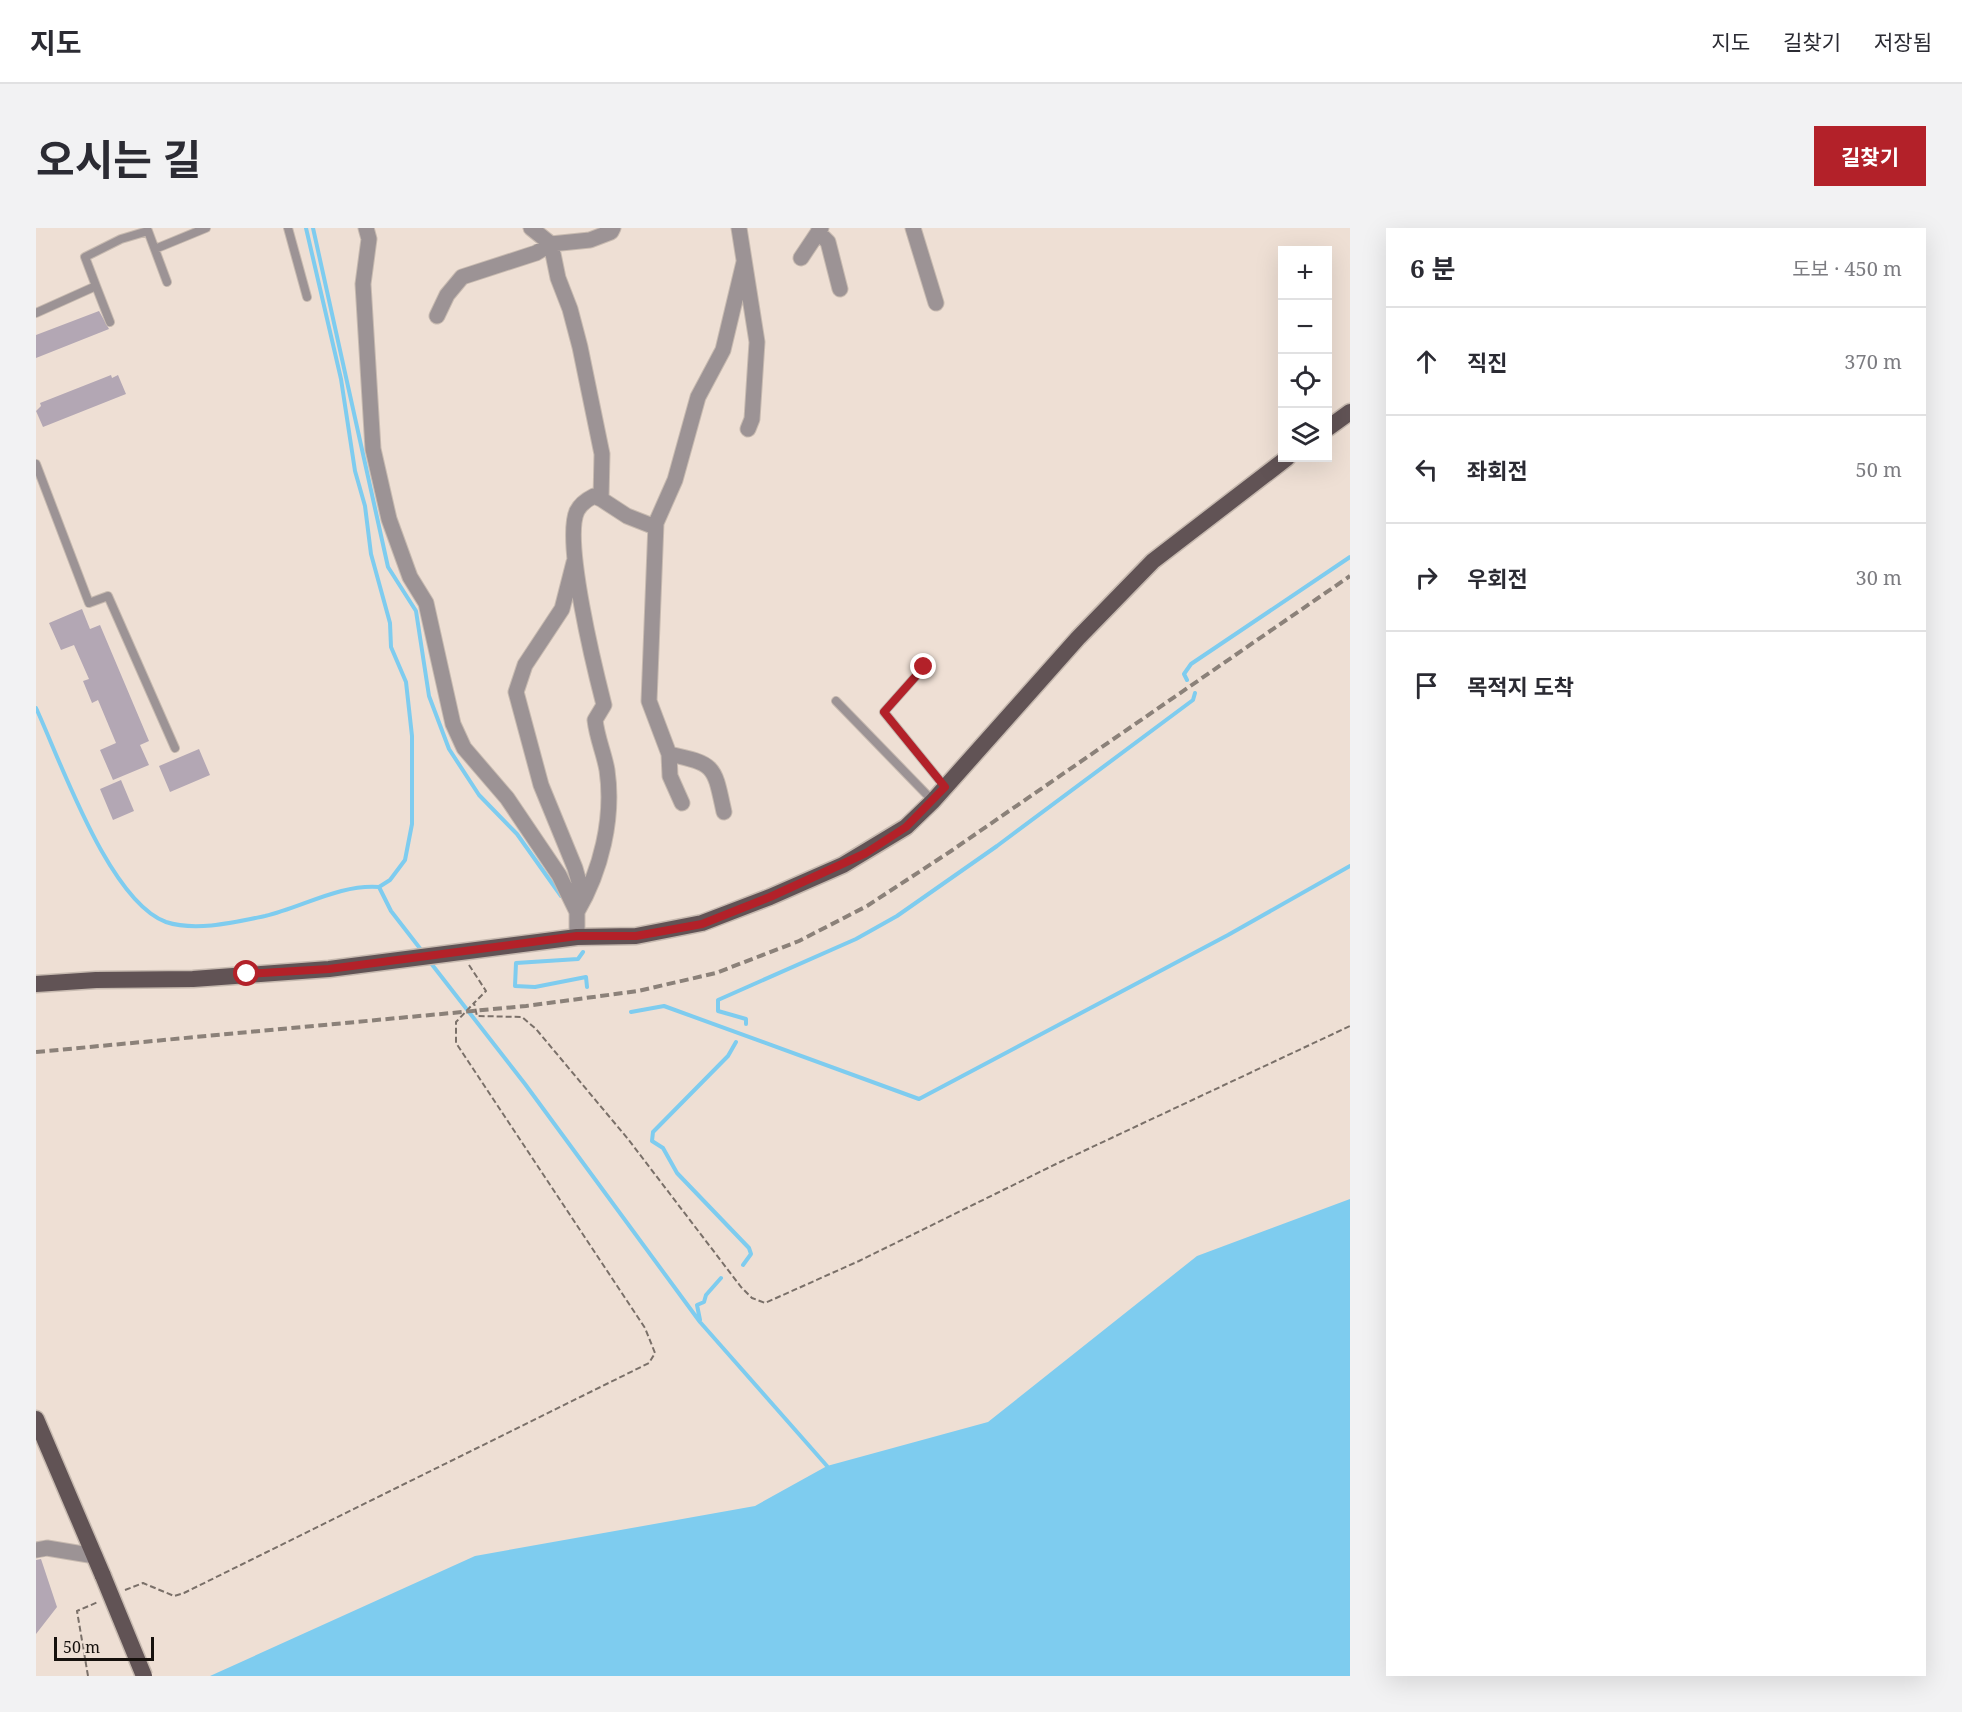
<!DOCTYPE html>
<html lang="ko">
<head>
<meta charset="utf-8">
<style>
  body { margin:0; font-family:"Noto Serif","Noto Sans KR",serif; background:#f2f2f3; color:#2b2b33 }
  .controls { position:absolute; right:18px; top:18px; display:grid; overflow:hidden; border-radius:0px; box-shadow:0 6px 24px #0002 }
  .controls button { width:54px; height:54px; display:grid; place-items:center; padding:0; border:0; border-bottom:2px solid #e1e1e2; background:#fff; color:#2b2b33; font:30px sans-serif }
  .scale { position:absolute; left:18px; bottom:15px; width:100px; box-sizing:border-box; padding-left:6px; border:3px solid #16110d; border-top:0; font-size:16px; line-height:21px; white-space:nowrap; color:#16110d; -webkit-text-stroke:4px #eedfd4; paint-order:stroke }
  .stop { position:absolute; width:18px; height:18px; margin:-14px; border:4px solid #b32129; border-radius:50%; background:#fff }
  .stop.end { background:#b32129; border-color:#fff; box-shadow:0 2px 6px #0008 }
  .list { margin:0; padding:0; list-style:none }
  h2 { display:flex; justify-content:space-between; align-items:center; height:78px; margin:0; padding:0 24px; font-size:26px }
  h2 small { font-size:20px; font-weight:400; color:#7c7c81 }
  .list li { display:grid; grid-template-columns:39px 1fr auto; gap:18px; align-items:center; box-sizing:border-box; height:108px; padding:0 24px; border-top:2px solid #e1e1e2 }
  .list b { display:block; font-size:22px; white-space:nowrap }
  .list em { font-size:20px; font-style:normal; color:#7c7c81 }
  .icon { flex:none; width:33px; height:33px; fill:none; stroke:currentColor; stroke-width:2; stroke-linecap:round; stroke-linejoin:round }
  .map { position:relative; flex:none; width:1314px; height:1448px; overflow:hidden; border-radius:0px }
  header { display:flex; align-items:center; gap:36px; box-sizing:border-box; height:84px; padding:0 30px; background:#fff; border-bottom:2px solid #e1e1e2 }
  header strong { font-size:28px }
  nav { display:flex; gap:33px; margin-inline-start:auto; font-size:21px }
  .intro { display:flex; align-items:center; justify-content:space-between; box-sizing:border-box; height:144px; padding:0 36px }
  h1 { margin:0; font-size:42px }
  .button { padding:15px 27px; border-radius:0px; background:#b32129; color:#fff; font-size:21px; font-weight:700 }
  main { display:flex; gap:36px; padding:0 36px }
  aside { flex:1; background:#fff; border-radius:0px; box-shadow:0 6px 24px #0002 }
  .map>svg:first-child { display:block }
  .water { fill:#7eccef }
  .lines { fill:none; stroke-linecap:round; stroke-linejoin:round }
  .stream { stroke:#7eccef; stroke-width:4 }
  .building { fill:#b3a7b4 }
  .service-casing { stroke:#c7bab0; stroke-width:10 }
  .minor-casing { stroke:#c7bab0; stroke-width:17 }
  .primary-casing { stroke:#c7bab0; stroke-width:19 }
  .path { stroke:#7a7069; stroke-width:2; stroke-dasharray:6 3; stroke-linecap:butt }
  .service { stroke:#9c9395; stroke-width:8 }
  .minor { stroke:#9c9395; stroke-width:15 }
  .primary { stroke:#615355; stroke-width:16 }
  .rail { stroke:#8b8179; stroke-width:4; stroke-dasharray:9 4.5; stroke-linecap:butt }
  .primary-bridge-casing { stroke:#c7bab0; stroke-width:19; stroke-linecap:butt }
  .primary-bridge { stroke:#615355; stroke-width:16 }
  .route { stroke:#b32129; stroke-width:8 }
</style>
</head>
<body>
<header>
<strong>지도</strong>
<nav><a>지도</a><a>길찾기</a><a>저장됨</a></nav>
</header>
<div class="intro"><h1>오시는 길</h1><a class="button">길찾기</a></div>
<main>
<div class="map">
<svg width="1314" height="1448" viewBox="0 0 1314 1448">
  <rect width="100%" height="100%" fill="#eedfd4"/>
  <path class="water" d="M1314,971V1448H174L439,1328L719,1278L791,1238L952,1194L1161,1028Z"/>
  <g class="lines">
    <path class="stream" d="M270,0L305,151L319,243L329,278L335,326L354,395L355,419L370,454L376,508V596L369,632L354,652L343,659L355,683L386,723
      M277,0L352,339L380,383L393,468L413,521L443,567L481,606L525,668
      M1151,452L1148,446L1155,436L1314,329
      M0,480C25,534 73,673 130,694C160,704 200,694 229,688C267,679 304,656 343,659
      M547,724L542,731L480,735L479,758L499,759L550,749L551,759
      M394,734L489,856L664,1094L791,1238
      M595,784L628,778L883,871L1192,707L1314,638
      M710,796V791L682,783V772L820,711L861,688L961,618L1157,472L1159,465
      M700,814L692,828L617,904L616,913L627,920L641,945L713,1020L715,1026L707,1037
      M664,1092L661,1077L668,1074L670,1067L685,1050"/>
  </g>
  <path class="building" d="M63,83L73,101L0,130V107Z
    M75,147L76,150L82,147L90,166L7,199L0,183L5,178L4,175Z
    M46,381L54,401L64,397L113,513L104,517L113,537L77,552L64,522L80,515L62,472L56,475L47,453L53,451L38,417L25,422L13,395Z
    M163,521L174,547L134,564L123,538Z
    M85,552L98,583L77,592L64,561Z
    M5,1331L21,1379L0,1406V1332Z"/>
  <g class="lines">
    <g class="service-casing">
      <path id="service" d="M252,0L271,69
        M119,21L170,0
        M60,58L74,94
        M0,85L60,58L49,29L85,11L112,3L131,54
        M0,236L53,375L72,368L139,520
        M888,439L848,484L909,559
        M800,473L897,573"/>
    </g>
    <g class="minor-casing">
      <path id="minor" d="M330,0L333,11L327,56L337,221L353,291L374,349L390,375L417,496L428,520L471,570L523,647L541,684V709
        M495,0L515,16L554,12L575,4L577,0
        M703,0L721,114L716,191L712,201
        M877,0L900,75
        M782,4L792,14L804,61
        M765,30L785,0
        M401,88L411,67L426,49L500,25L515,16L522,50L534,81L544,119L566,226L565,271L591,288L619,299
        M538,334L526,381L489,437L480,464L505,557L539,640L543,654L541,681
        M633,526C680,536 678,538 688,584
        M646,575L634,548L633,526L613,473L620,295L639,252L662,169L687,122L708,34
        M541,684C565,643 578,590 571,542C568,525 561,510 559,492L568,477C559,442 527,313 541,283C544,277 552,271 558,268L565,271
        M0,1322L11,1320L59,1328"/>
    </g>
    <g class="primary-casing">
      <path id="primary" d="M1292,200L1314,184
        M0,756L60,752L157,751L293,741L541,709L600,708L666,695L734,669L807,637L870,599L897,573L1042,410L1117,333L1251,230
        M0,1191L67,1348"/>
    </g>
    <path class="path" d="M433,737L450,763L438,775L441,788L486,789L500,801L592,911L705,1059L716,1070L729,1075L823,1033L1020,936L1314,798
      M89,1362L107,1355L138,1368L148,1365L613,1135L619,1125L609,1100L420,815V794L438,775
      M52,1448L41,1383L62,1374"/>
    <use href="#service" class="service"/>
    <use href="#minor" class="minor"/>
    <use href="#primary" class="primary"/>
    <path class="rail" d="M0,824L490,778L602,763L680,745L763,713L831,678L915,623L1314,348"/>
    <g class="primary-bridge-casing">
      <path id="primary-bridge" d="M67,1348L108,1448"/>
    </g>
    <use href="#primary-bridge" class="primary-bridge"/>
  </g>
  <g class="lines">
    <path class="route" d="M211,746L293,741L541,708H600L666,696L734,669L830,625L870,599L909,559L848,484L888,439"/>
  </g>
</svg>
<div class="controls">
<button>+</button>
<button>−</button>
<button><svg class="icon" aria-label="locate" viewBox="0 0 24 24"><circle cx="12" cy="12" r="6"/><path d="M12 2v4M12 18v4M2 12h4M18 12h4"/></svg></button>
<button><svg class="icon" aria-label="layers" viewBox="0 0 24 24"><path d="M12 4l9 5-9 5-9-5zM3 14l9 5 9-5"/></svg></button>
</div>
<div class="scale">50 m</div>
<div class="stop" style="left:211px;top:746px"></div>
<div class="stop end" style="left:888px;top:439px"></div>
</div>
<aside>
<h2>6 분<small>도보 · 450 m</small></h2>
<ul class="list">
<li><svg class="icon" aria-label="ahead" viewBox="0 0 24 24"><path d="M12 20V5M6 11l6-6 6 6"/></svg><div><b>직진</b></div><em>370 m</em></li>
<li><svg class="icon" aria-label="left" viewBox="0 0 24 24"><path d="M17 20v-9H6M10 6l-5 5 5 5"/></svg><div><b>좌회전</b></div><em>50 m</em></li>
<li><svg class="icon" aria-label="right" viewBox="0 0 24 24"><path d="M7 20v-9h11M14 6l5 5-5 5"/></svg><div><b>우회전</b></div><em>30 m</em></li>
<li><svg class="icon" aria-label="arrive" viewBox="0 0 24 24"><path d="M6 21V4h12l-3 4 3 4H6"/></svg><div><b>목적지 도착</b></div></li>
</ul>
</aside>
</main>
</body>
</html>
